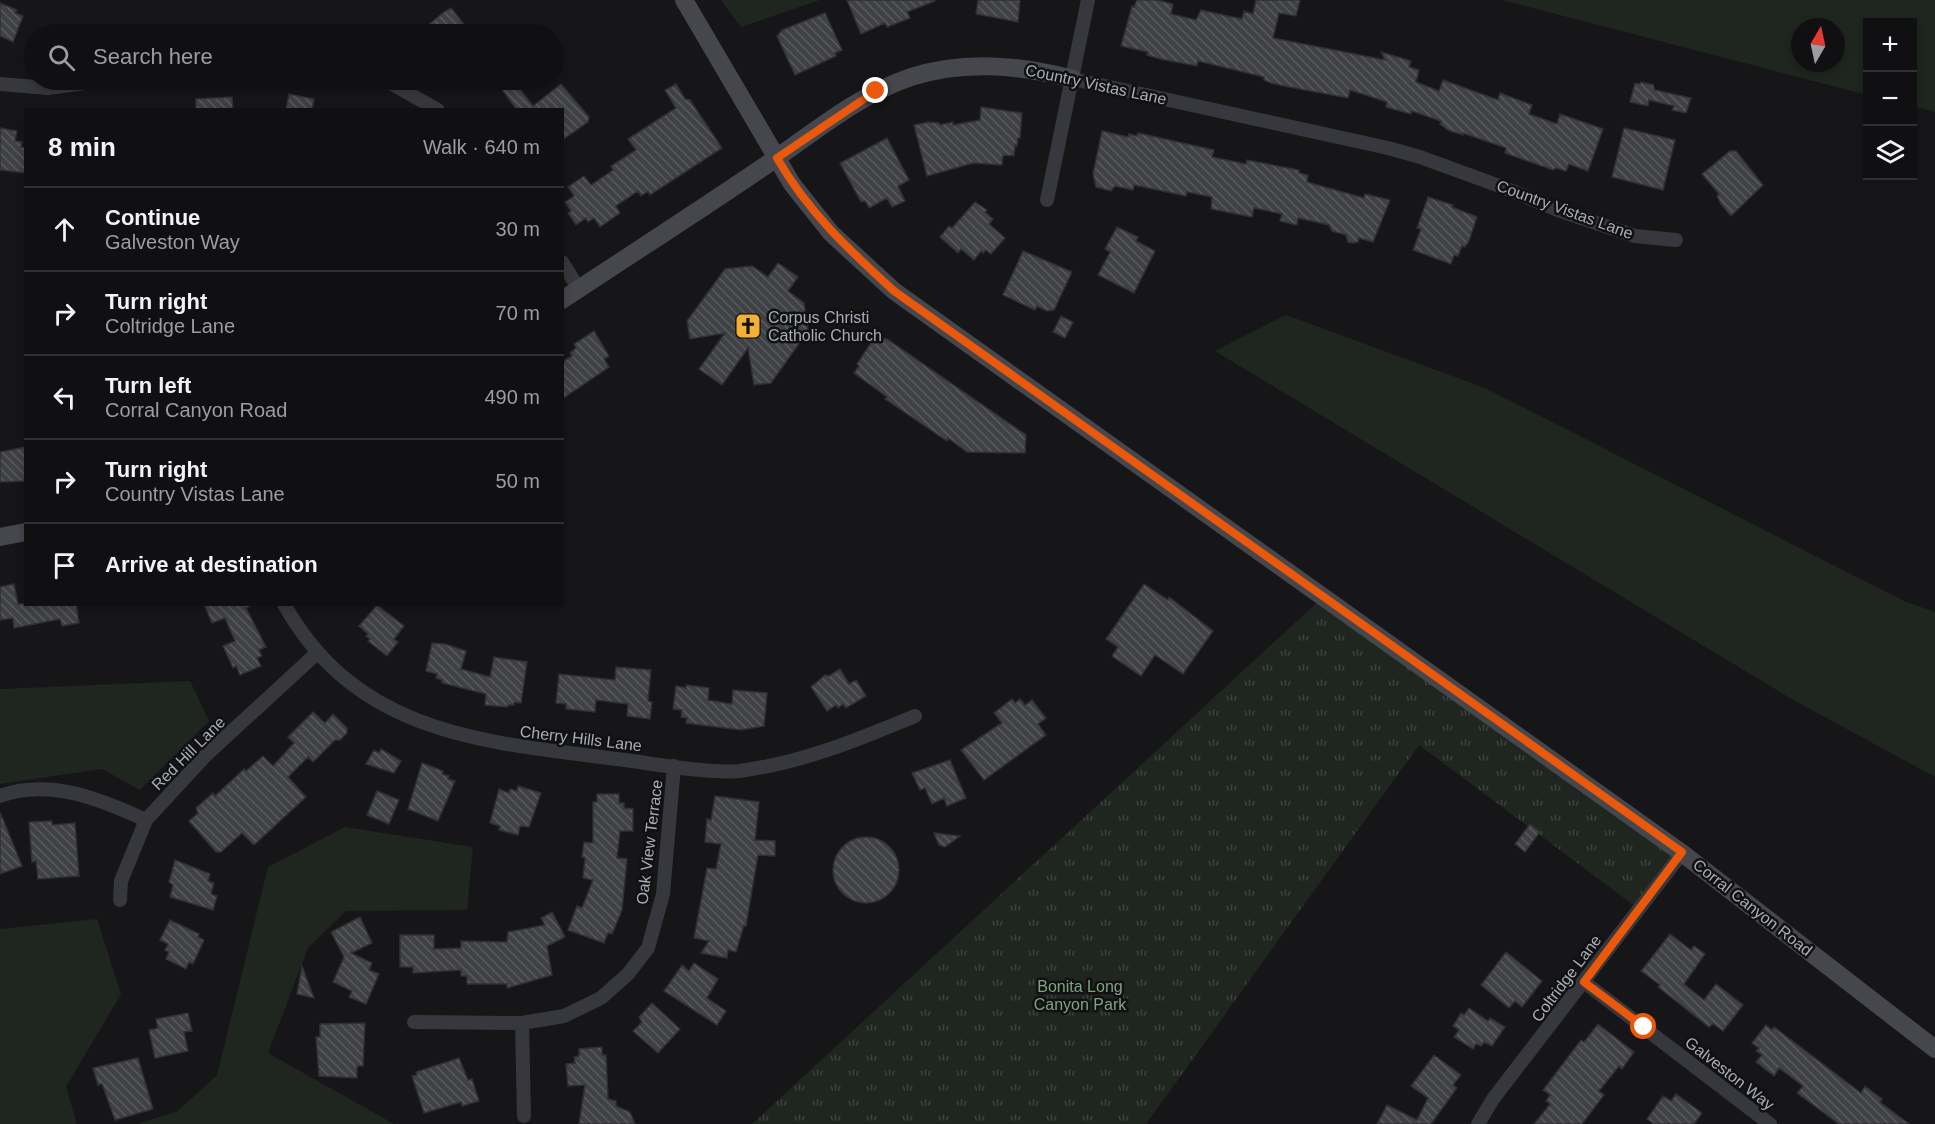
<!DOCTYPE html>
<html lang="en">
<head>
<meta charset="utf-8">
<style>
  body { margin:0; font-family:Arial,sans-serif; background:#1e1e20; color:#f1f3f6 }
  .controls { position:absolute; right:18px; top:18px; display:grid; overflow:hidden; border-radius:0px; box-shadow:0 3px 9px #0003 }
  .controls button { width:54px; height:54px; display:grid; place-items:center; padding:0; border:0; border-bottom:2px solid #303032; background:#101012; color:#f1f3f6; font:30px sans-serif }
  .compass { position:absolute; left:1791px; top:18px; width:54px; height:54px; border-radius:50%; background:#101012; box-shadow:0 3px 9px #0003; rotate:9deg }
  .stop { position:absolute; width:18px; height:18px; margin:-14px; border:4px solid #ea580c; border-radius:50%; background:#fff }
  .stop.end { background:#ea580c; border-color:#fff; box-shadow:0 2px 6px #0008 }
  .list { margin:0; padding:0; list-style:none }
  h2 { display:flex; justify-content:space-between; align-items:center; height:78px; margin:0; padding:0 24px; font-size:26px }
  h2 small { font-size:20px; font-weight:400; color:#9c9d9f }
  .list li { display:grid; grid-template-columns:39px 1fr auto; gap:18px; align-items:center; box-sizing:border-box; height:84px; padding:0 24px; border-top:2px solid #303032 }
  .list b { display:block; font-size:22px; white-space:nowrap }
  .list p { margin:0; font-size:20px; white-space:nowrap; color:#9c9d9f }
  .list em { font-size:20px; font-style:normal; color:#9c9d9f }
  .icon { flex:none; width:33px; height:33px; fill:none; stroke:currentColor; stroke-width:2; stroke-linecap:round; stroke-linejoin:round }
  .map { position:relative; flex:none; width:1935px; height:1124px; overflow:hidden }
  .search { position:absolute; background:#101012; box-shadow:0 3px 9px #0003; left:24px; top:24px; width:540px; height:66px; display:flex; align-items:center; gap:15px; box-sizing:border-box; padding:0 21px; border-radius:33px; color:#9c9d9f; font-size:22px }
  .panel { position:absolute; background:#101012; box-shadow:0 3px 9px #0003; left:24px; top:108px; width:540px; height:498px; border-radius:0px }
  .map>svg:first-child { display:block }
  .green { fill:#1e261f; fill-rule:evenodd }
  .park { fill:url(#park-tufts) }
  .building { fill:url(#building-back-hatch); stroke:#303034; stroke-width:1.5 }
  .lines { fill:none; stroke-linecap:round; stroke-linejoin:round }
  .street { stroke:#37383d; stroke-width:14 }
  .secondary { stroke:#45474d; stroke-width:18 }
  .route { stroke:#ea580c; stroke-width:8 }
  .labels { text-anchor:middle; stroke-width:5; stroke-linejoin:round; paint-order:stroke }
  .street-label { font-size:16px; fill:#a8adb8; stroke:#111113 }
  .poi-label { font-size:16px; fill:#a8adb8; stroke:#111113; text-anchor:start }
  .park-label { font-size:16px; fill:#7fa381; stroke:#111113 }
</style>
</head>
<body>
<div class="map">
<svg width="1935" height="1124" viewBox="0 0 1935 1124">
  <defs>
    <pattern id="park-tufts" width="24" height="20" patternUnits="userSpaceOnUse" patternTransform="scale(1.5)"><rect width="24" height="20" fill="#1e261f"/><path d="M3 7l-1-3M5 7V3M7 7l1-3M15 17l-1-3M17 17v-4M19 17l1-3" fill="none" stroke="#3c433d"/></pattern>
    <pattern id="building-back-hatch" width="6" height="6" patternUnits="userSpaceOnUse" patternTransform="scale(1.5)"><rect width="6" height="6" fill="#404145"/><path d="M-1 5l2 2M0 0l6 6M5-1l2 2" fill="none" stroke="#595a5e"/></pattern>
  </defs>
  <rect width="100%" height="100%" fill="#161618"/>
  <path class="green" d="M721,0H820L741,27Z
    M1502,0H1935V112L1913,106L1912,22H1868L1867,95ZM1800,27H1836V63H1800Z
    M1286,315L1485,388L1904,601L1935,612V777L1790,698L1215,351Z
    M190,681L209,721L140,790L102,769L0,784V689Z
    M345,827L473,847L467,910L346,911L308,948L268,1053L394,1124H137L178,1111L217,1075L268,867Z
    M97,919L121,994L66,1087L77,1124H0V929Z"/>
  <path class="park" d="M1323,597L1679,857L1639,909L1419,745L1146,1124H752Z"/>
  <path class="building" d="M847,0H935V1L907,12L910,18L887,27L885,23L861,34Z
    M978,0H1020L1018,22L976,14Z
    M1137,0H1157L1173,4L1171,14L1196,20L1201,10L1242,19L1244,11L1253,14L1256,0H1300L1296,16L1279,13L1273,38L1385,60L1381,52L1411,61L1409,67L1419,70L1416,82L1439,91L1443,80L1498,100L1500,93L1532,105L1529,114L1557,124L1560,114L1603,129L1588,171L1569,164L1566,171L1556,168L1553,170L1505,153L1506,148L1463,133V135L1448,130L1440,124L1441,121L1412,111L1411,114L1386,107L1387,102L1350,90L1348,98L1289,87L1271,83L1264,80V77L1198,61L1197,66L1160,59L1147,55L1148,52L1121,46L1132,6L1134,7Z
    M0,3L17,10L15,13L23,16L13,42L0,36Z
    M451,8L472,34H417L444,12Z
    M825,13L842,50L835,53L836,56L795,75L777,36L782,30Z
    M495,80H513L533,106L561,84L589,117L588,122L562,140V110H517Z
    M1641,82L1653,85L1655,90L1691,98L1686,113L1672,110L1674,106L1649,100L1648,106L1630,102L1635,83L1640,84Z
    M676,84L685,99L690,100L722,148L650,195L648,191L641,196L638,191L616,206L620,213L600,227L594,218L588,222L586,218L576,225L568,213L571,211L565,202L574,196L568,187L584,176L591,185L613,170L611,166L636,150L628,139L676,108L665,90Z
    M289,94L314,99L312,110H286Z
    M232,97L233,110H196V99Z
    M981,107L1022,113L1020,138H1018L1017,146L1015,145L1014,156L1003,155L1002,165L973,163L927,176L914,125L929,122L939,123L940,125L953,122V125L980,120Z
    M0,128L17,131L15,141L22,142L21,147L26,148V173L0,170Z
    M1624,128L1675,140L1663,190L1612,177Z
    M1102,131L1128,137L1129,134L1137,136L1138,133L1214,150L1212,157L1246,164L1247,160L1299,170V173L1308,175L1307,182L1364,198L1365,194L1390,200L1373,242L1359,238L1358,242L1353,243L1348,242L1346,235L1332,231L1329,225L1298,218L1297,225L1280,221L1282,214L1254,208L1252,217L1211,209L1212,197L1187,192L1186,196L1134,185L1133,190L1115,186L1111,191L1096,187L1093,174Z
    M887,138L909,180L898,186L905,201L892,207L887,198L869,208L865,201L861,202L840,163Z
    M1730,151H1736L1763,185L1731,216L1721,204L1717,196L1719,194L1702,174Z
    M1428,197L1453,205L1452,207L1477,217L1469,241L1465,247L1462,246L1458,256L1454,255L1451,264L1413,250L1421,229L1417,228Z
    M975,202L987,210L985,212L993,219L989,224L1005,238L991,254L986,250L983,253L981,251L974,260L961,249L958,253L940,237L949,226L952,228Z
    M1117,227L1138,237L1136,241L1155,251L1134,293L1098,275L1110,252L1105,249Z
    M1023,251L1072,272L1054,310L1047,311L1037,306L1035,310L1003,295Z
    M778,263L798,277L788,291L804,303L808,331L771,383L754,385L748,348L722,385L699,369L725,333L690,339L687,321L725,269L752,266L768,277Z
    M1061,316L1073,322L1065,338L1053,332Z
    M594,331L609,356L604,359L609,367L562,399V362L572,356L570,353L576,348L574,344Z
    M875,337L887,339L1026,435L1025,453L967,452L948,438L947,441L885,399L887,397L854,373L859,366L857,364Z
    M26,447V481L0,482V452Z
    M14,584L18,604H76L79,623L62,626L60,619L14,628L13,618L0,620V587Z
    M1144,584L1168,600L1169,597L1213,631L1183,674L1155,655L1141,676L1112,656L1118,647L1106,639Z
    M204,604H254L246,608L266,647L259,650L262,656L257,658L261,666L240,675L236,666L233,668L223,646L235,641L225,618L212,623Z
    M377,605L404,626L394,639L398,642L387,656L368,641L370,639L366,636L368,634L359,626Z
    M432,643L445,644L466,651L461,669L490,677L494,657L527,662L521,703L514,702V705H508V707L485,705L486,694L442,683V680L436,678L437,674L426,671Z
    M616,667L651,670L648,701L652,702L650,719L627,716L628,704L596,700L595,712L566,709V704L556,703L559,674L615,680Z
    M840,669L849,684L856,680L866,696L846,708L843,704L838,708L836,705L827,711L811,687L825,675L829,676Z
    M686,685L709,688L708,700L732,704L733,690L767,693L764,726L741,730L686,723L687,718L681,717L682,710L673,709L676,686L686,688Z
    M1012,699L1015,703L1020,699L1025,705L1032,700L1046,718L1038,724L1046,735L984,780L961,750L1002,723L994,713Z
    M313,712L325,723L333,714L347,728V733L340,740H335L313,762L308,757L288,777L306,797L254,845L242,833L221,852H216L189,821L198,813L196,808L213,793L215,796L244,769L246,771L263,756L273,766L294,743L288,737Z
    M381,749L401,761L394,773L366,764L374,750L379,753Z
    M950,760L966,798L947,806L944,798L932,804L925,788L920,790L912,773Z
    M422,763L443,771L442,774L449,776L448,779L455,781L438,821L408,809Z
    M518,786L541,793L529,827L520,826L518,835L499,830L500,826L490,823L499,789L509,793L510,789L517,791Z
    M377,791L399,800L389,824L367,815Z
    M597,794H619V803H624V808L633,809V831H620L617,858L627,859L622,910L612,934L608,933L604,943L568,930L577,906L582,908L593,880L583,878L585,858L582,857L584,842L593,843V802H597Z
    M715,796L759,802L755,840L775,841V856L758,855L746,926L744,925L736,952L728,950L727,958L701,953L709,941L694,938L707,868L716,869L721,844L705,842L707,819L711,820Z
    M0,812L22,866L0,874Z
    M52,821V825L75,823L79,876L38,879L36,861L32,862L29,822Z
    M1530,824L1540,832L1525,852L1515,844Z
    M934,833L960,836L945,847L939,845Z
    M833 870a33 33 0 1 1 66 0a33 33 0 1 1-66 0Z
    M175,860L210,874L208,881L214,883L211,894L217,896L213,910L170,897L173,885L169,882Z
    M552,912L565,937L547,946L552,975L507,988V984H467V976H461V970L413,973V967H400V935H434V949L461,948V941L507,942L508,932L545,925L541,918Z
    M360,917L372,943L351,953L372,963L369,970L379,974L366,1004L349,997L352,991L333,982L344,957L331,932Z
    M170,920L199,934L198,937L204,940L193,964L189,962L186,969L166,959L169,952L165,950L168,944L160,940Z
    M1670,934L1691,950L1694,946L1705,954L1684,984L1704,1000L1716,984L1743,1005L1723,1031L1713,1024L1709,1027L1658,987L1660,985L1641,971Z
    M1506,952L1542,981L1522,1007L1515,1001L1509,1008L1481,985Z
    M694,963L718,979L707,998L726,1011L717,1025L664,991L682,965L689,971Z
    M302,966L314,998L297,994Z
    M652,1003L680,1029L658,1053L633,1031L642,1022L639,1017Z
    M1469,1008L1488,1021L1490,1018L1505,1027L1492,1046L1484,1042L1481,1046L1476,1044L1473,1049L1454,1037L1459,1030L1453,1026L1461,1013L1464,1015Z
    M188,1013L192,1031L184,1032L188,1051L155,1058L149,1030L158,1028L156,1019Z
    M365,1023L363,1066H357V1078L319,1076L316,1037H320V1024Z
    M1598,1024L1634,1052L1622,1069L1619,1066L1599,1091L1604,1095L1582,1124H1534L1550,1104L1546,1101L1550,1095L1543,1090L1581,1040L1584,1042Z
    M1766,1025L1772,1030L1774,1027L1861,1093L1865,1086L1882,1099L1880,1102L1909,1124H1839L1797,1093L1803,1086L1779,1068L1774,1076L1756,1062L1762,1055L1756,1051L1759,1048L1752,1043Z
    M602,1047V1055H606L608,1099L616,1101V1106L630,1112L635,1124H579L585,1085L568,1086L566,1064L575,1063L574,1057L579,1056V1049Z
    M1434,1055L1461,1075L1453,1085L1457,1088L1431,1124H1377L1387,1105L1417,1120L1428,1098L1411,1086Z
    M138,1058L153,1109L115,1120L102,1084L98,1085L93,1068Z
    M459,1058L468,1080L472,1079L479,1101L462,1106L461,1102L424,1113L412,1076L417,1075L416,1072Z
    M1676,1094L1702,1113L1694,1124H1654L1647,1119L1663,1096L1671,1101Z"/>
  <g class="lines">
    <path class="street" d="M1073,79L1388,148L1420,157L1505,188L1558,210L1635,236L1676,240
      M385,80L438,110
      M0,84L48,88L108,80
      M1047,200L1088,0
      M562,262L579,289
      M284,604C357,735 484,742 617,759C650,763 708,774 739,771C802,763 857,740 915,716
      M0,796C50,778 100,799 146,820
      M120,900L121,881L146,820L206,755L317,653
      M1584,982L1770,1124
      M414,1022L522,1023L564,1016L601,998L628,974L648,948L663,894L674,766
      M522,1023L524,1116
      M1478,1124L1493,1099L1682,853"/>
    <path class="secondary" d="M684,0L792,184L831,233L894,291L1682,853L1935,1049
      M562,300C633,253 705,207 775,159C818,129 861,94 911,77C965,60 1019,65 1073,79
      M0,537L26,532"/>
  </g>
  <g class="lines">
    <path class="route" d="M876,91L777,158C808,212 848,249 894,291L1682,852L1584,982L1644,1027"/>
  </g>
  <defs>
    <g id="church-square" transform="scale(1.35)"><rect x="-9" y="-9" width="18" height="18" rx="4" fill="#f2b134" stroke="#111113"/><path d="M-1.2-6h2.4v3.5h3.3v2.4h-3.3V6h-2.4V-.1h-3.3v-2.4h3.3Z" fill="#111"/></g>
  </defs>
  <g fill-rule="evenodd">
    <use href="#church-square" x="748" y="326"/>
  </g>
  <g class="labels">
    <g class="street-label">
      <text transform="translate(1096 84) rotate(12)" y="6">Country Vistas Lane</text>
      <text transform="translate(1565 209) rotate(20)" y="6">Country Vistas Lane</text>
      <text transform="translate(581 738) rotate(7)" y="6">Cherry Hills Lane</text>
      <text transform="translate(188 753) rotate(-45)" y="6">Red Hill Lane</text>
      <text transform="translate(649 842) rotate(-83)" y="6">Oak View Terrace</text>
      <text transform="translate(1753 907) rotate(38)" y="6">Corral Canyon Road</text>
      <text transform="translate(1566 978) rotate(-53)" y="6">Coltridge Lane</text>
      <text transform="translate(1730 1073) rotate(38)" y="6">Galveston Way</text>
    </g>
    <g class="poi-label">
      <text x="768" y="323">Corpus Christi<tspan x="768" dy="18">Catholic Church</tspan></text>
    </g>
    <g class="park-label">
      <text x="1080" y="992">Bonita Long<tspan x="1080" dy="18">Canyon Park</tspan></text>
    </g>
  </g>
</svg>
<div class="controls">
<button>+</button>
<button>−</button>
<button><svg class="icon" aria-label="layers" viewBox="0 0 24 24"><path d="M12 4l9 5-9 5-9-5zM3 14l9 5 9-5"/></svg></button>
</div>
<svg class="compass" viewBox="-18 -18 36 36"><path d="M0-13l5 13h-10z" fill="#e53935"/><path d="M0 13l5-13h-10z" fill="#9c9d9f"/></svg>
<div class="stop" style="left:1644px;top:1027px"></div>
<div class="stop end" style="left:876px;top:91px"></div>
<div class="search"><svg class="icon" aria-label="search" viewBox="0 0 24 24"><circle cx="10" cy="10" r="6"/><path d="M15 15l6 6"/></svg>Search here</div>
<section class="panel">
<h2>8 min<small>Walk · 640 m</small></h2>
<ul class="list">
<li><svg class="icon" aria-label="ahead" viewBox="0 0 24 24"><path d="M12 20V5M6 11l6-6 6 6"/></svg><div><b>Continue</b><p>Galveston Way</p></div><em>30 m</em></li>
<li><svg class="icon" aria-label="right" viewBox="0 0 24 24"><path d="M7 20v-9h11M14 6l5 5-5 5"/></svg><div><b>Turn right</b><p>Coltridge Lane</p></div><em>70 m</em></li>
<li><svg class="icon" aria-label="left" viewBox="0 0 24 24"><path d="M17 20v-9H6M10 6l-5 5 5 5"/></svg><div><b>Turn left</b><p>Corral Canyon Road</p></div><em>490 m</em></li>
<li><svg class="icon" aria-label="right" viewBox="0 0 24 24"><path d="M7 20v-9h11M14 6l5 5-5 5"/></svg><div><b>Turn right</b><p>Country Vistas Lane</p></div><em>50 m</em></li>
<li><svg class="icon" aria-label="arrive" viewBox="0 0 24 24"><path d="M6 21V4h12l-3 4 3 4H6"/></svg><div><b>Arrive at destination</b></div></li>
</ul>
</section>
</div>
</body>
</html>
